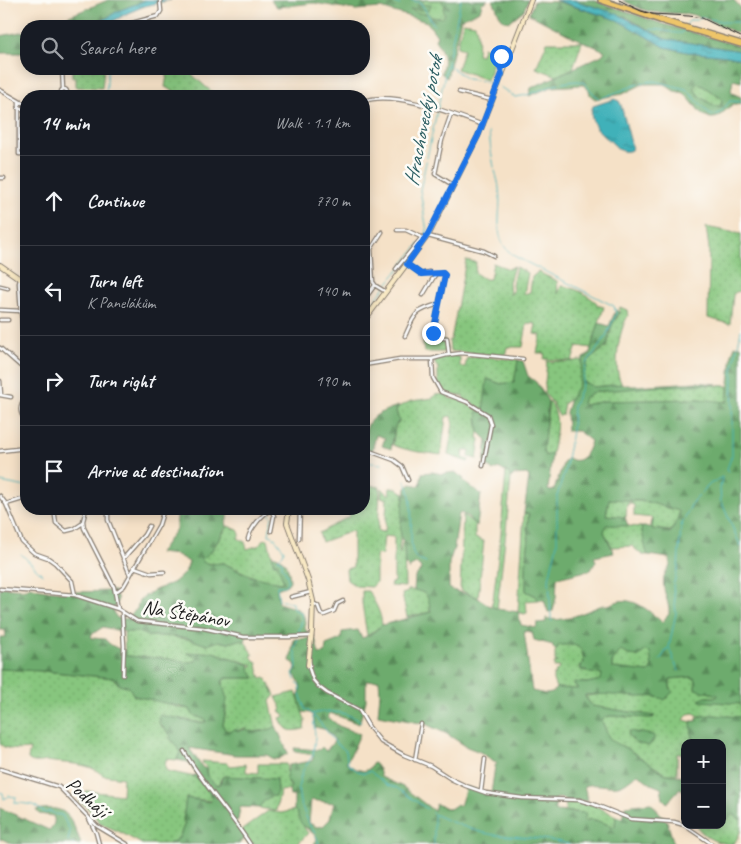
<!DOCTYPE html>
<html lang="en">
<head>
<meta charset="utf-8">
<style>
  body { margin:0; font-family:Caveat,sans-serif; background:#242831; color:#f1f3f6 }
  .controls { position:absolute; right:15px; bottom:15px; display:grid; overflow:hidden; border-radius:10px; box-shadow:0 2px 12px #0003 }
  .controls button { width:45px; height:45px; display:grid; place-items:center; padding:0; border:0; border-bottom:1px solid #363941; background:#171b24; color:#f1f3f6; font:25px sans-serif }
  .stop { position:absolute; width:15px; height:15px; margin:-11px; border:4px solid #1a73e8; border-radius:50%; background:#fff }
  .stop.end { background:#1a73e8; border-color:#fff; box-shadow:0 1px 5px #0008 }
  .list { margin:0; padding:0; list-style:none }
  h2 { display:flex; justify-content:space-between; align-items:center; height:65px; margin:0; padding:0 20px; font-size:21px }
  h2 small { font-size:16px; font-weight:400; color:#9ea1a6 }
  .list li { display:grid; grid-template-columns:32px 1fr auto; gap:15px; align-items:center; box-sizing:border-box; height:90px; padding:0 20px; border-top:1px solid #363941 }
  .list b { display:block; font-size:19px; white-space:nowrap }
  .list p { margin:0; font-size:16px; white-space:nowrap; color:#9ea1a6 }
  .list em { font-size:16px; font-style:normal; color:#9ea1a6 }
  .icon { flex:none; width:28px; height:28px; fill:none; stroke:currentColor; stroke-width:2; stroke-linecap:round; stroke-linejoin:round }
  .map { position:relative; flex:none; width:741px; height:844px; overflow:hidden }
  .search { position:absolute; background:#171b24; box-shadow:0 2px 12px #0003; left:20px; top:20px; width:350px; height:55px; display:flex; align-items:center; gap:12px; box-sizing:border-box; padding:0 18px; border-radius:20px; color:#9ea1a6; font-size:19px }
  .panel { position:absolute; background:#171b24; box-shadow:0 2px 12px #0003; left:20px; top:90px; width:350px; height:425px; border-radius:20px }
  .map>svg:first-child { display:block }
  .green { fill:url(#green-dots); stroke:#52714d }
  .forest { fill:url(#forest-firs); stroke:#446444; fill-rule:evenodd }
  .wetland { fill:url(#wetland-marsh); stroke:#52714d }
  .pitch { fill:#87c67e; stroke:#52714d }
  .water { fill:url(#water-ripples); stroke:#2e666a }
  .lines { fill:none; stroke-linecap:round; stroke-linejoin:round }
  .stream { stroke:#41b1b9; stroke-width:1 }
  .street-casing { stroke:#887e72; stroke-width:5 }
  .secondary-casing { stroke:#887e72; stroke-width:6 }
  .primary-casing { stroke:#887e72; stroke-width:8 }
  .street { stroke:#fff; stroke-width:2.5 }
  .secondary { stroke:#f8e8c3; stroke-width:4 }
  .primary { stroke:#eec569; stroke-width:5 }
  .rail { stroke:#1c1c1c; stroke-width:1 }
  .route { stroke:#1a73e8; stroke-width:6 }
  .labels { text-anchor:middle; stroke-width:5; stroke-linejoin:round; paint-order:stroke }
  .street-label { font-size:20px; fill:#1c1c1c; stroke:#fdfcf7 }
  .water-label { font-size:21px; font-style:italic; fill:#2d5f63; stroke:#fdfcf7 }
</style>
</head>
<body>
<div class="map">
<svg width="741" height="844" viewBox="0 0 741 844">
  <defs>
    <pattern id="green-dots" width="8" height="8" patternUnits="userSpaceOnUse" patternTransform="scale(1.25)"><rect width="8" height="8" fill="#87c67e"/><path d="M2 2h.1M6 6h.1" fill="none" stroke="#74aa6c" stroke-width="1.8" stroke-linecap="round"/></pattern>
    <pattern id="forest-firs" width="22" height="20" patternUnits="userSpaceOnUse" patternTransform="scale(1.25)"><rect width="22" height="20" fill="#6dab6d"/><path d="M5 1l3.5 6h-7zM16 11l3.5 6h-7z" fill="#598a59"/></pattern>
    <pattern id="wetland-marsh" width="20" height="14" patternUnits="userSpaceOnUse" patternTransform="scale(1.25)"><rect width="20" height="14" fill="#87c67e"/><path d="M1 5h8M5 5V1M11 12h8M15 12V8" fill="none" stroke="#74aa6c"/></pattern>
    <pattern id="water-ripples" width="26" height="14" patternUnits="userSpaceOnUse" patternTransform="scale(1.25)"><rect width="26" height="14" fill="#41b1b9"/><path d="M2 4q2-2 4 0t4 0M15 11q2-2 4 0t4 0" fill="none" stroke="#368f96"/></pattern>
  </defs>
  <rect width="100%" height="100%" fill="#fdfcf7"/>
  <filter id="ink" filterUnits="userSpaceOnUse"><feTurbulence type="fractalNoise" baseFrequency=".02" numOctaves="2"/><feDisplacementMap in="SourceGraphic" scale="10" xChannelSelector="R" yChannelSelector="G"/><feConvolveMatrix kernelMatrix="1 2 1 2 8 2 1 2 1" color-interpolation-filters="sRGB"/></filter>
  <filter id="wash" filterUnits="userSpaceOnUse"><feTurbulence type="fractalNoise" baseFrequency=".0096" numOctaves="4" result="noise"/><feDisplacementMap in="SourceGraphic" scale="20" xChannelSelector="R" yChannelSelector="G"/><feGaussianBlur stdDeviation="1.12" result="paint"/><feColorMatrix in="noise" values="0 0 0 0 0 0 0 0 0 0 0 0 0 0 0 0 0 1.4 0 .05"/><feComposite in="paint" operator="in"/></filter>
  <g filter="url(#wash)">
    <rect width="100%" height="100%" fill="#f5e1c7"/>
    <path class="green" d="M547,42H582L573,68L557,76L536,68Z
      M72,69H104L102,88L76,87V77H72Z
      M168,69H186L207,88L218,96H184L165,87Z
      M696,83L703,86L721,98L722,101L720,106H714L698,95L694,88Z
      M706,227L741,234V291L736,292L733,295L730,324L708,318L709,248Z
      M466,260L476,262L475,273C481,276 482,280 490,279L493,263L509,269L514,266L509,282L510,295L513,291L512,285L516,267L528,273L524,294L530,292L532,277L538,272L557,281L558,294L561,286C574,287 587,294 597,303L596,305L604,307L591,348L577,346L572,361L544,359L545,353H537L541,335L534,334L536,324L527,323L523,347H507L505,356L450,351L449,340H451Z
      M620,307L627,310L628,316C619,329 612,370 622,384L594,387L582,381L588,361L607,346L612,325L619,314Z
      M431,340H445L447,350L444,352H424L423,342Z
      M453,355L460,357V367H465L467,358L477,356L519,360L514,382L501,384L488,379L483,413L477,417L479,432L478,438L480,439L477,459L469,457L470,450H464L463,458L469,460L468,462L448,455L453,424L451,416L446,417L441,455C423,452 410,452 393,445L395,426L399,422L396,410L398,407L411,401L433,398L435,395L444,394L449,397L450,399C460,397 467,405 476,409V405L464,399L463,396C452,395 444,395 438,383V368L435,364L434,359Z
      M580,360L582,361V364C580,379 579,395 564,403L562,415L559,416L552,402L544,393L547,361L568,362Z
      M691,384L728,386V400L724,402L698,399L605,401L584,405L582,403L584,398L593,392L635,387Z
      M549,401C562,417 555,436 552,454L547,456L543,453V447Z
      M506,471L509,473L511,478L506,531L497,609L491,605L493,600L501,532Z
      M364,479L369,485L380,487L378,531L385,532L387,499L381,497L382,488L389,495L390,488H396L404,493L399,553L400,554L402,543L404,542L405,587L390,586L391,583L394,582V537L384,536L382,555H380L377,554L376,558V583L372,587L356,586L347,580L346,569L353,567V532L352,531L322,542L319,533L350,516L348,509H364Z
      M609,499L629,500V504H627L626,517L606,515Z
      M630,501H644L680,511L678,518L671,531L652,529L653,518L634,516V505L631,504Z
      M524,513L529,514L527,529L529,538L526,569V591L534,595L538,600L526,601L527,613L524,614L518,612Z
      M463,515L475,524V538L484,541L478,598L460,590Z
      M606,524L641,527L648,555H642L632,546L612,547L604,532Z
      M228,526L238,530L240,534L238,538L245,542L247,549L260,545L262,540L268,539L274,564H278L283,578V583L261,580L223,563L212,564L203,562L202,560L212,550Z
      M408,590C426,590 430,595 430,612L407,617L402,594L408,592Z
      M362,591H368C375,602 381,612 382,625L367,636L362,603Z
      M126,632H138L148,636H167L192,640L207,645L219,641L228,643L239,640L245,641L253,655L251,656L255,662H257L258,670L261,678L265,677L275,695L270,701L276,727L272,729L252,732L244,728C238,731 231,733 225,730L223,725L226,711L223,680L229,678H254L249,668L253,665L213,652L188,653L197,658L196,661L188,662L160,658L125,656L124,633Z
      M558,645C574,644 582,642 584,663L580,667L581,670L602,674L601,680L587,683L574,684L578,689L556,688L553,680V675H555L556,671L559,669V667H554V663L558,662L555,661V652Z
      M621,650L628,655L639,656L645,651L651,652L652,669L649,672L612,668V662Z
      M0,669L43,671L114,678L119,685H128L134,696L160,701L180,708L190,709L193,715L206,720V722C190,724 173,714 158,717L160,725L171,736L170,738C175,745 176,743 180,752L177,760L166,759L165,768L167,771L195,777L210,793L212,801L186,798L183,820L185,823L179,838L169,844H142L118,831L101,824L85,805L79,802L80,798L87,791L122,795L123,778L102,775C90,762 64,764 47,761C41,762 33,764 28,759L30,749C21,750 7,751 0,744Z
      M693,677L696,680L695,687L696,689L718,695L717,697H707L699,700L741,704V717L712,715L699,716L694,713L688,714L684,720L692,722V743H685V753L677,754V774H665L628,749L612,741L608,736L602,721L604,717L610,716L654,718L649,715L592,706L585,696L606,694L660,697L673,691L670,687V679Z
      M296,692L305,720L304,729C290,732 286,732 280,718L284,717L285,715L280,711L282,709L276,697Z
      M202,761L227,763L231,766L246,764V772L258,773V764H286L287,766L286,779L291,788L289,790L280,791L276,811L259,808L262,802L277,791L276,779L223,776L220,780L221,783L216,785L207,776L206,766L203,764Z
      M566,799L594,805L616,816L615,827L592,819L583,821L585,813L565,811Z
      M295,810C302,816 301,826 308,833L298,844H251L242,830L268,811L281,813Z
      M733,814L741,820C741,832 740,834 734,844C718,844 705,839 696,825L721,826Z"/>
    <path class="forest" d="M108,0H146L118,11L93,26H45Z
      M271,0H488L482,3L480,11L461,19L447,78L441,73C446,59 443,51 435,40L437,36L427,22L381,8L356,10L314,3L277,7Z
      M492,0H528L524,10L509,22C497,20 499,8 492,0Z
      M573,0H593L663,24L740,46L741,51L665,39L628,18Z
      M622,0H734L741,8V35L702,17L689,14L652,12L641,9Z
      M534,1L559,2L617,20L665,47L686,52L727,56L741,59V82L733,80L731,91L732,93L741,97V104H733L718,117L714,118H710L702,114L684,93L674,91L664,84H643L623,94L595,99L590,95L589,90L583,85L551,87L529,96L531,88L602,55L605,51L573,37L529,14ZM696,83L703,86L721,98L722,101L720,106H714L698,95L694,88Z
      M26,31V53H0V36Z
      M616,310L619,312L612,325L607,345L588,361L582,381L594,387L622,384L633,386L696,382L717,384L663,386L593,392L584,398L582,403L584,405L605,401L698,399L727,402L732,354L735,346H741V704L700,701L699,700L706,697H717L718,695L695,689L696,680L691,677L670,679V688L673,691L665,700C656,695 648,697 638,697C620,696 603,693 585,695V697L592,706L655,716L651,718L610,716L604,717L602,721L608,736L613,742L628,749L665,774L685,776V792L680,788L667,803L663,799L661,788L651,784L638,774C632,777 627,783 621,785C613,789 597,782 584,786L588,801L556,798L555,811L586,813L584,821L592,819L615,827L616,816L622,818L625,806L651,803L667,821L674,844H314L317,838C313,832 305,828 302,824C297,820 300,814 294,810V796H290L289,790L291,786L286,779L289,765L312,761L314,755L295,752L294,748L319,750L322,747L326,751L335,740L327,730L315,727L313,716L310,713L302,712L298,696C304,687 299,681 294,674L296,667L294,663L290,661L294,639L315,638L319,654L325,653L326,645L341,639L342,632L358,630L362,638L370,635L382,625L431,612C428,598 430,593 414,590L415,577L421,570L420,566L416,564L410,567L409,570L407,565H405L404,543C396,535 404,499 406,488L411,484L420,486L422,473L432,472L442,474L455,472L464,479L463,481L481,494L477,526L467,516L461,513L459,514L454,548L449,563V588C455,593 470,593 478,598C484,601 488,606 495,608C502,611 511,610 518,612L521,625L536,628L537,623L546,622V618C564,624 585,611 603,605C609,606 612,603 619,601C636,598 650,612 662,622L669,614C670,602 661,590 664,577C666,570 673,567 669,558L648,555L646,550L641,527H650L653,518L652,529L671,532L678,518L679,511L644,501L609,499L606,515L625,517L628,526L606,525L604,532L614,553L594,557L596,561L591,570L557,578L556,598L553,611L548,612L544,600H538L534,595L526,591V564L529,538L527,529L529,514L524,513L529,477L527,474L514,475L511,478L509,473L498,468L493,471L484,463L487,440L479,432L477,411L483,412L487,379L501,384L514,382L518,360L523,361L528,376L536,382L548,401L543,451L545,456L552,454L548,490L551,491L554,490L564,461L568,458C581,466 588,452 591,441L578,431H567L566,412L570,399L578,386L583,358L589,355L599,323L609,326ZM524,631L532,632L534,640L553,645V648L556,650L559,645C577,645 582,643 584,663L581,666V670H586L589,673L602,674L601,680L587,683L575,682L574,684L578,689L556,688L552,693L546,694L532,691ZM621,650L628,655L639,656L645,651L650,652L652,669L649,672L612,668V662ZM379,680L380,693L378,715L420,723L421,722L447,734L467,747L480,752L497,763L495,766L491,794L466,787L460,806L456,805L450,809L436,804L434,811L403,787L381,777L379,769L374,763L372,764L369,769L364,771L356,769L346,763L352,752L360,734L339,726L328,717L330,713L359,724L366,701V681ZM311,800L334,803L330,819L323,826L317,827L309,823Z
      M398,406L396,411L399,421L395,426L391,449L382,446L385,438L376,435L372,451L364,448C364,420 373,414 398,406Z
      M178,509H231L226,522L227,526L212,550L202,560L203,562L210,564L223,563L250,576L281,583L283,580L277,563L274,564L272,555C286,558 289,568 290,581L287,585L277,589L279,603C297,610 306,606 305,629L311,635L247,636L245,641L239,640L228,643L219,641L207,645L186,638L167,636H148L138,632H125L103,627L91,635L92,638L105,639C110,646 117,648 125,651V656L160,658L188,662L196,661L197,658L187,653L213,652L250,665L249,668L255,678H225L222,681L227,700L223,725L225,730L232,731L234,729L239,731L246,729C253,734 269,732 276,726L288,753L279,759H274L267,755H236L189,748L203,768H205L207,776L216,785L221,784L222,778L225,776L276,779L277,792L275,796C268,796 262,802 259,808L241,807L240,808L238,820L235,823L246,838L239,844H169L179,838L185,823L183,820L186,798L209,802L212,799C209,791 199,779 192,776L197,774L188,762L177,760L180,752C177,745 174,744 170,738L171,736L159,723L158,717L160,715L199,723L206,722V720L193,715L190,709L135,696V697L128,686L119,685L114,678L43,671L0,669V637H6L5,630H0V587L25,589L30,586C55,595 87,591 114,591L118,599L113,612L117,618L125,619L137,609L139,600C145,596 151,592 157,589C171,585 186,577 189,562L177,555L159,553L176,529Z
      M712,715L741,717V820L733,814L722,825V743H692L691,721H697V718L701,716Z
      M629,731L653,735L654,736V740L649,746L636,743L628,735Z
      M0,808L49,830C53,826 56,822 53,816L39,814L36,810C69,804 70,817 81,843L80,844H12L2,839L0,840Z"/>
    <path class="wetland" d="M424,0H442V2L445,6L443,9L445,14L443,18L432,17L429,14L418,13L410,9L429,11L431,5L422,4Z"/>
    <path class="pitch" d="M463,22L475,24C478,31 478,46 477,54L481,55L483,47L487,49V52L493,54L494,52L498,53L496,60L494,59L487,80L457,69L464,49L457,47Z"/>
    <path class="water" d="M146,0H171L145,6L128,13L105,26H93L118,11Z
      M555,0H573L618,14L665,39L741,51V59L727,56L687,52L665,47L617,20Z
      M614,99L619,101L621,105L632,147L631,150C629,151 626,152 623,151C618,150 614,144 610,141C599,132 587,121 593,106Z"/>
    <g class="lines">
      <path class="stream" d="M337,0H366
        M389,0L400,5
        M411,0L421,3L434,25
        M686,25L690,20H698L701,17L725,22H741
        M648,30C659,27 671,34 682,33L684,30
        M448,65L467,79L483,81L496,85
        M500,87L515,97C537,95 554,81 579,81L583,82L599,99L641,83L654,81L686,89L711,115C721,116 724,107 730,101L741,102
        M106,96L108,69
        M489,132L491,151L494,167
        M495,170C496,176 499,183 499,189C503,215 489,240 516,257L614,306L616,314L605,338L586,364
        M425,237L427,231L420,190L461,0
        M364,317L384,288L419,244
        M738,345L741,330
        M732,421L733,370L737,347
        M364,459L371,463L382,464
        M729,471L727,469L732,455V422
        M405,481C418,501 405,548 416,558C418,560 423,562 426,563
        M0,482L26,487
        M721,502L720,489L722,478
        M722,503L741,547
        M266,509L272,517L269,535L273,536L284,550L283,554L278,559L282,561V567C287,572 290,580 285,586H277L279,600L292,603L293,609L301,612L302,620L298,635
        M21,554L42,574
        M551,618L549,579L557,544V496L565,471L572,431L573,407L581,388L586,366
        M551,619L552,621
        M660,660L668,648
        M674,661L669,647L676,613L673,586L678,567L681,526L693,501L710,484L722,477
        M675,663L679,671
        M295,680L293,673C300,666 295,661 296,653L294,651L298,638
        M297,682L300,686V691
        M300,693L305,709C317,716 325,730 334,741C337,745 342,747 346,751L348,764L358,771L364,773L370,771L387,785L397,788L427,809
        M312,714C330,709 347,712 362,722
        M313,716L315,735
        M0,792L3,793L4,799L9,796L16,797L15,803C21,803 27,804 34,805L45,813L51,811L54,814L62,815L70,831L68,841L74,844
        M432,813C447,821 478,833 495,835C520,837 545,838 569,844
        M434,815V844
        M311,828L300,802L298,788L302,772L313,755L315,737
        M312,829L315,833L319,844"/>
    </g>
  </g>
  <g filter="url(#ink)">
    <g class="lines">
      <g class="street-casing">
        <path id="street" d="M121,26L158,16L161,11L160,0
          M62,69L63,89
          M502,73L498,58L502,55L509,57
          M61 92a3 3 0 1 1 6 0a3 3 0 1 1-6 0Z
          M0,90L26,105
          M459,92L492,100
          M364,101C394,90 453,114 483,125
          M19,102V154H24L23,119L26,117
          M18,108H21L26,113
          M451,114L442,140L435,174L453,185
          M0,178H4
          M397,230H406L421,237
          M382,232L371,249L373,282L376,286L386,292
          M428,236L484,251L494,256
          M364,258L367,255H371
          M407,264L421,274L429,272L435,275L423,295
          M396,269L422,237
          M434,274L443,273L445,275L432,338H447L449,355
          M20,279L19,283L25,370
          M0,286L8,288
          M364,300L375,285
          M0,310L21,311
          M0,320H8
          M405,336C415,314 414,311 439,304
          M0,348L25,370L26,377
          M432,359L433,378L441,392L467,402L488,415L491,424L483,466
          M364,365L400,359H432L447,355L462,353L523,359
          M0,381L1,395
          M0,395L11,397
          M26,397C19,407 19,412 26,422
          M364,449L394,460L402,466L408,480
          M0,451L26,448
          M364,476L366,478
          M0,496L6,504L22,542L34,553L48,558L55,563L72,581L75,595
          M6,504L26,498
          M30,509H34
          M54,509L56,523L66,531L74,529L83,523
          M86,509L83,521L84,528L114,587L118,609
          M108,509V520L130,575
          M271,531L274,516L271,509
          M248,539C250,529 262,514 272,509
          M299,539L300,509
          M123,559L144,535L149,526
          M134,567L151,573L164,572
          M0,589L75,595L118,609L137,621L203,628L244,637H289L312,636
          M116,592L124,586L159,525L164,509
          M291,597L311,592
          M313,603L318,606L321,614L324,615L334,611L337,604L343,601
          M122,612L124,646L123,675
          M309,660L310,665H308L313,680L319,687L327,693L359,710L369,727L381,742L404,755L431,766L451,779L466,786L486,793L522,798L579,800L593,804L631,819L674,822L684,825L712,844
          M184,751C203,784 229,812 250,844
          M415,760L421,724
          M0,769L59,787L97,826L127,844
          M481,791L485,759
          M89,819L96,833L99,844"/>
      </g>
      <g class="secondary-casing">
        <path id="secondary" d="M0,265L26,283
          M364,321L429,234L479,134L531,0
          M289,509L287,523L308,580L313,601L312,631L308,665"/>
      </g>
      <g class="primary-casing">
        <path id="primary" d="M601,0L660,20L741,44"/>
      </g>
      <use href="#street" class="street"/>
      <use href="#secondary" class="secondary"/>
      <use href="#primary" class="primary"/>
      <path class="rail" d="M619,0L641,11L652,14L689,16L702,18L741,37"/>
    </g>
  </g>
  <g class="lines" filter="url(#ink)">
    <path class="route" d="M433,333L445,275L443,273L421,274L407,264L428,234L478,136L502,74L498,60L501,56"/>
  </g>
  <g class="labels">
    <g class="street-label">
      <text transform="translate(186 613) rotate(9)" y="7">Na Štěpánov</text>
      <text transform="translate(88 797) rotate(42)" y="7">Podhájí</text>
    </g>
    <g class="water-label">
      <text transform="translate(423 121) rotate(-79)" y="7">Hrachovecký potok</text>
    </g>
  </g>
</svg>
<div class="controls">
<button>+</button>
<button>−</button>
</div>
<div class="stop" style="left:501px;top:56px"></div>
<div class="stop end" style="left:433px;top:333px"></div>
<div class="search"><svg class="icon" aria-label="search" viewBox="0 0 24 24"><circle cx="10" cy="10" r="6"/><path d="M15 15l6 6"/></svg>Search here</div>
<section class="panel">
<h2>14 min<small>Walk · 1.1 km</small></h2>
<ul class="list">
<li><svg class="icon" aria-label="ahead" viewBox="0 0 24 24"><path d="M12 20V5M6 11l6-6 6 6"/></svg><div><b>Continue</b></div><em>770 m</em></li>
<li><svg class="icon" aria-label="left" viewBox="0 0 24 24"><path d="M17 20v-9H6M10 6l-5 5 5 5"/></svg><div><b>Turn left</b><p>K Panelákům</p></div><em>140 m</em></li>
<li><svg class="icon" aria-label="right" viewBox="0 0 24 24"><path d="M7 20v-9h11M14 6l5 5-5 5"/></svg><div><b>Turn right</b></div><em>190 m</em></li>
<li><svg class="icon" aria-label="arrive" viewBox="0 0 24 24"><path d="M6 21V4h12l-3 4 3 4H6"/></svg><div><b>Arrive at destination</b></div></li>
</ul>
</section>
</div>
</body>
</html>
